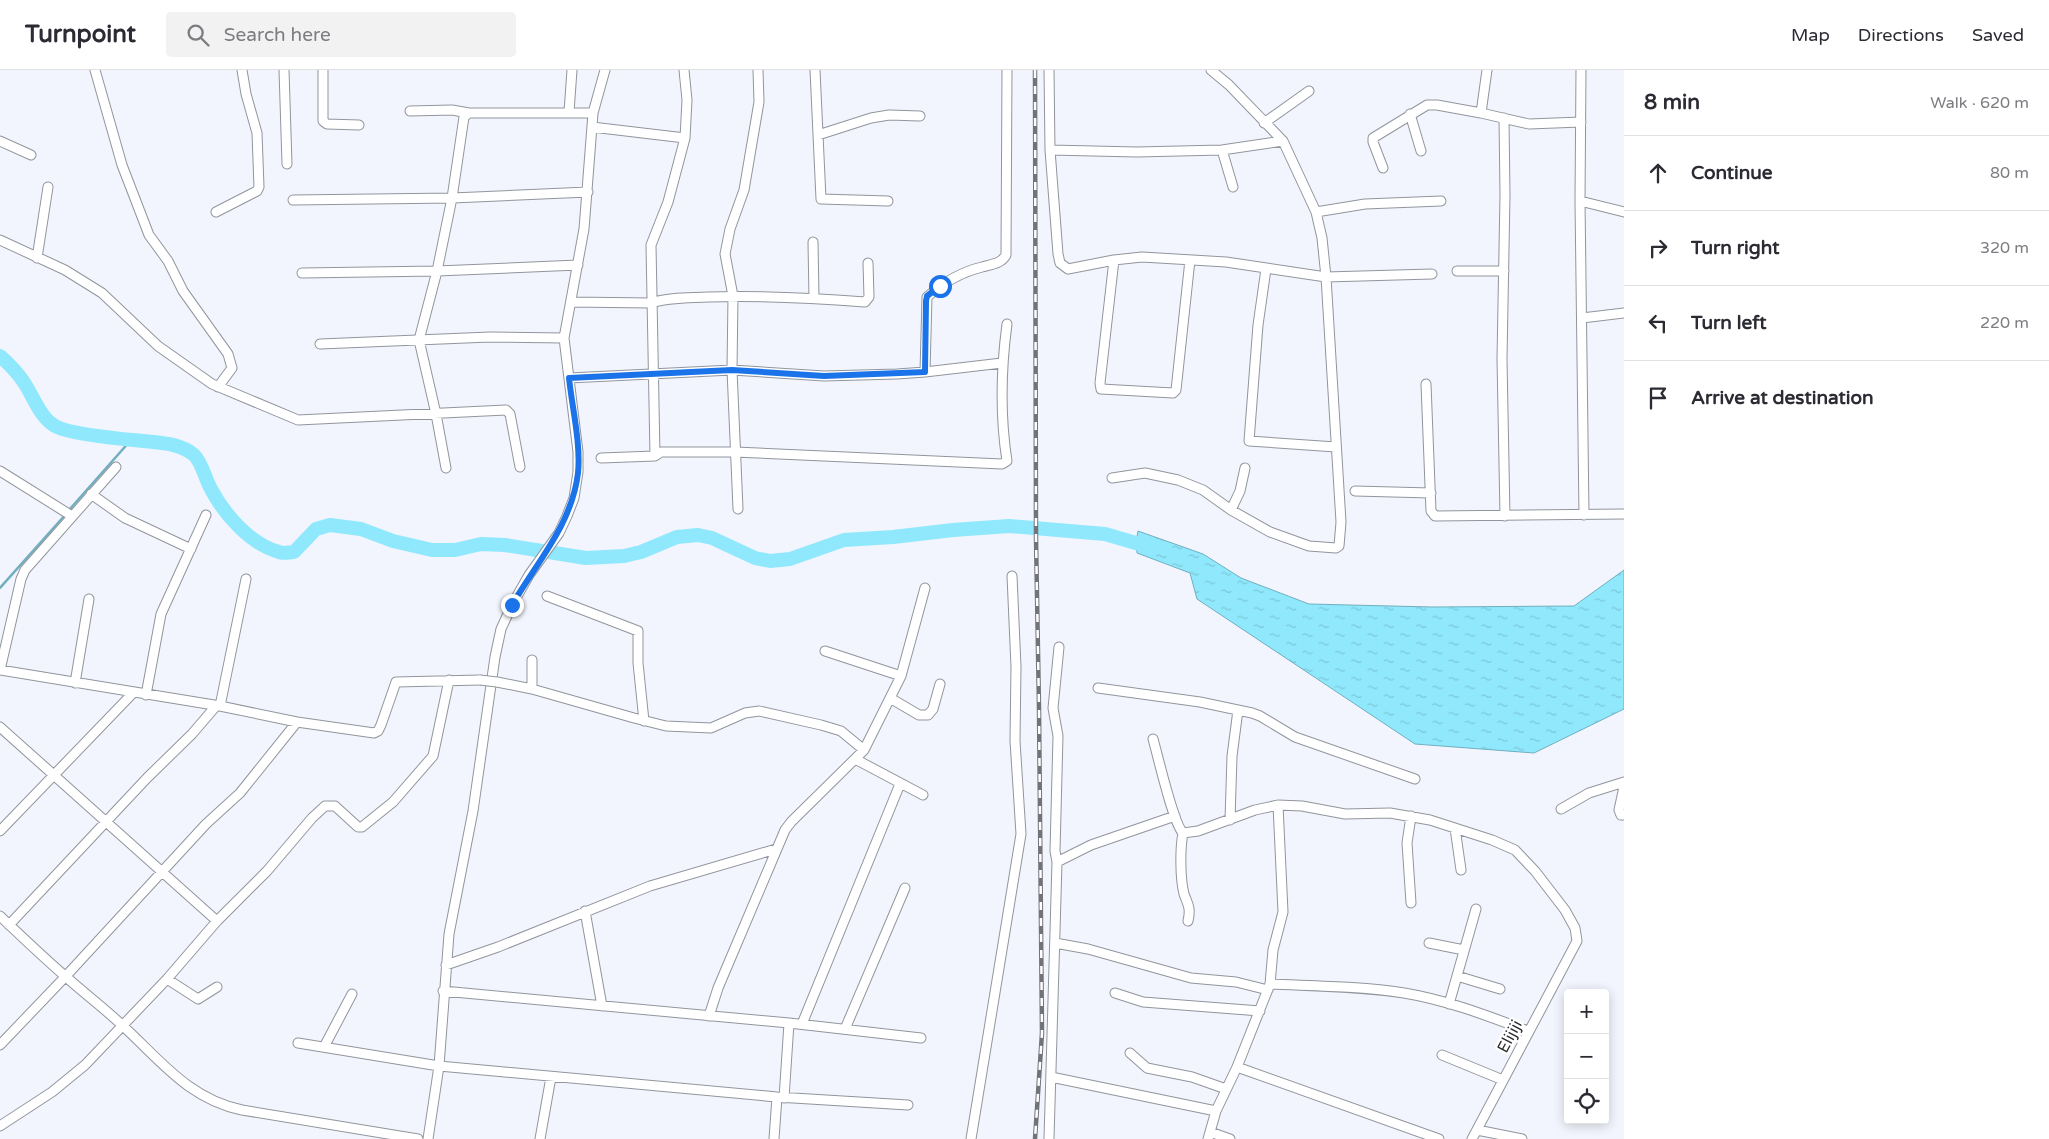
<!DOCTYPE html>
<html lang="en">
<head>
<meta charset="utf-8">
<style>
  body { margin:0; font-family:"Varela Round",sans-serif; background:#f2f2f3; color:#2b2b33 }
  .controls { position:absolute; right:15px; bottom:15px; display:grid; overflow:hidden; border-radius:5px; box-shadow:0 2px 12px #0003 }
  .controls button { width:45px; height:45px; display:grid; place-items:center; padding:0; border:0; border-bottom:1px solid #e1e1e2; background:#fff; color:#2b2b33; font:25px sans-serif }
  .stop { position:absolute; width:15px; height:15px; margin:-11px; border:4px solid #1a73e8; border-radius:50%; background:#fff }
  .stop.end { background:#1a73e8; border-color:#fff; box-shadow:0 1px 5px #0008 }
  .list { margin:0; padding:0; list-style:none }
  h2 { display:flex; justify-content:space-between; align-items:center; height:65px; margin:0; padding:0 20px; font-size:21px }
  h2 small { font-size:16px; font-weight:400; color:#7c7c81 }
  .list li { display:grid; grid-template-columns:32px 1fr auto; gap:15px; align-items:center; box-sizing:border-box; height:75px; padding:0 20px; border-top:1px solid #e1e1e2 }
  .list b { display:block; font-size:19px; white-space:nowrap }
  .list em { font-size:16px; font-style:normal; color:#7c7c81 }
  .icon { flex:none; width:28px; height:28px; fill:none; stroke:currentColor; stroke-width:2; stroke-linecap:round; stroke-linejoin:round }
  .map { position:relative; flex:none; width:1624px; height:1069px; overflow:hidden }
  header { display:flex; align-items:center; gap:30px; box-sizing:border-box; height:70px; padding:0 25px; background:#fff; border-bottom:1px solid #e1e1e2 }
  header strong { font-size:24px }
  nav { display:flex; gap:28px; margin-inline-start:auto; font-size:18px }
  .search { width:350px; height:45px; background:#f2f2f3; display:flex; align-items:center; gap:12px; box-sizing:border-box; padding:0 18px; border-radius:5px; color:#7c7c81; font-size:19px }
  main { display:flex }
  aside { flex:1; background:#fff }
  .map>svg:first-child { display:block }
  .water { fill:url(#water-ripples); stroke:#71afbe }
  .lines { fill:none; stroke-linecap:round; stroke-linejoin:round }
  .stream { stroke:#71afbe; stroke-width:2.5 }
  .river { stroke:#8fe8fc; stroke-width:14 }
  .minor-casing { stroke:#91959c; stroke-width:11 }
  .minor { stroke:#fff; stroke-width:9 }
  .rail-casing { stroke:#727378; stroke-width:4.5 }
  .rail { stroke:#fff; stroke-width:2.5; stroke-dasharray:8; stroke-linecap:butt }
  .minor-bridge-casing { stroke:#91959c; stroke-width:11; stroke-linecap:butt }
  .minor-bridge { stroke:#fff; stroke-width:9 }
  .route { stroke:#1a73e8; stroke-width:6 }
  .labels { text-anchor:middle; stroke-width:5; stroke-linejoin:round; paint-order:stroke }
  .street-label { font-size:16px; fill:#2a2b2e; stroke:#fff }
</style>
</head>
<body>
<header>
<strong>Turnpoint</strong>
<div class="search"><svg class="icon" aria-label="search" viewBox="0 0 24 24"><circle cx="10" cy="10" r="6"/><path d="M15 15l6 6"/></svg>Search here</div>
<nav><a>Map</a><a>Directions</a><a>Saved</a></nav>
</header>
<main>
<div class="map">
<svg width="1624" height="1069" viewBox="0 0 1624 1069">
  <defs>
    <pattern id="water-ripples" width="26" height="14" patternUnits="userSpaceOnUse" patternTransform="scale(1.25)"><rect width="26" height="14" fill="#8fe8fc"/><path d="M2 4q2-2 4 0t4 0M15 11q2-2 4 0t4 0" fill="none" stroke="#7cc7d8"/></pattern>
  </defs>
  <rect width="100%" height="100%" fill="#f2f5fd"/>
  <path class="water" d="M1138,461L1203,484L1241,508L1309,534L1432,537L1574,536L1624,500V639L1534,683L1415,674L1197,529L1190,503L1137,483L1136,472Z"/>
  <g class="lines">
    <path class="stream" d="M69,440L131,370
      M0,518L66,444"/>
    <path class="river" d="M0,286C8,293 17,302 23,311C33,325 40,349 57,357C74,365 122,369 143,371C160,373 180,373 194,385C202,392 205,409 211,419C224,444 250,474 279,482C283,484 289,482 294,482L316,459L330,455L361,459L393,471L432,480H455L481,474L505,475L586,488L624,486L641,482L677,467L698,465L712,468L755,488L770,491L790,489L844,470L893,467L953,460L1009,456L1105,464L1153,478"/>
    <g class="minor-casing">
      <path id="minor" d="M95,0L122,95L149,165L168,191L183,221L228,284L232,298L218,317
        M284,0L287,94
        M323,0V51L327,54L359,55
        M815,0L821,129L888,131
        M1049,0L1050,80L1058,184L1060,193L1068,199L1114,190L1142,187L1226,192L1326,207L1432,204
        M1581,0L1580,131L1584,445
        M410,41L452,40L469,43
        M569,42L572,0
        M1481,43L1487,0
        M1410,44L1421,81
        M1504,48L1505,125L1502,289L1505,446
        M1264,53L1309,21
        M592,57L685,68
        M818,65L871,48L889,45L920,46
        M0,71L31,85
        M1050,80L1137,82L1222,80L1283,71
        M1222,80L1233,117
        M1383,98L1373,72V68L1427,35H1437L1481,43L1529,54L1581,52
        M293,130L452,128L588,122
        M1580,131L1624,142
        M216,142L257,121L259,117L257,63L246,24L242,0
        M1316,142L1365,134L1441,131
        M0,170L65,200L102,223L158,276L212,314L298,350L506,340L510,344L520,397
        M813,172L814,228
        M37,188L48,117
        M1114,190L1100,313L1101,319L1173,323L1176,320L1190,190
        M1266,199L1258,255L1249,371L1336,377
        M1457,201H1504
        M302,203L437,201L578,195
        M571,232L651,233C669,227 689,228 708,227C760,225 813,228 865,232L869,227L868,193
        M1582,248L1624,243
        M320,274L490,267L564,268
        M925,302L927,227C944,212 961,202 982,197C992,194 1001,194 1006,185L1007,0
        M569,308L732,300L824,306L897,304L925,302L1002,293
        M1426,314L1431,441L1435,446L1624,444
        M655,386L651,175L668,132L685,68L687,30L684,0
        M601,388L655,386L661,382H735L1002,394L1007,391C1000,346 1001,299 1007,254
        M446,398L436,344L419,270L437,201L452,128L464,47L469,43H593
        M0,401L72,446
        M1112,408L1145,403L1178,410L1203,420L1231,440L1270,462L1309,476L1336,478L1339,476L1341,452L1326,207L1322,168L1316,142L1283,71L1229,15L1211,0
        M1355,421L1431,423
        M91,424L125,448L191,479
        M738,439L732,300L733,226L725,184L730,159L744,120L759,32L758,0
        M1231,440L1240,421L1245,398
        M547,526L638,561V593L644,651
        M825,581L901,606
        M532,590V619
        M0,600L220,636L297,652L374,663L378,661L381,655L396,612L480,610
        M0,600L21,509L25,500L116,397
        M497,612L532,619L634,648L666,656L711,658L745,643L759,641L821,655L841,661L864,680
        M75,613L89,529
        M1098,618L1200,632L1252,643L1260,646L1295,667L1415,709
        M146,625L161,544L206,445
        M890,628L919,645H928L933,639L940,614
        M220,636L246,509
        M0,657L217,851
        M1153,669C1158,686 1173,753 1183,763L1198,761L1255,740L1278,735L1302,736L1345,744L1390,743L1430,750L1492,770L1515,780L1535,801L1565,840L1575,858L1577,871L1472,1069
        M855,689L923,725
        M1624,717L1619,740L1621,745H1624
        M1561,739L1589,723L1624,712
        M1411,746L1407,773L1411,833
        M1230,750L1232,686L1238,640
        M1455,758L1461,800
        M0,761L133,623
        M1183,763C1180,778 1180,808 1184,824C1188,835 1191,838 1188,851
        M1057,792L1091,775L1175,746
        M585,841L602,936
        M0,846C21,866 43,887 65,906C84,923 104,938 123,956C161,991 189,1029 242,1040L418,1069
        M9,855L147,708L192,664L216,636
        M1055,873L1088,879L1191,908L1236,912L1268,920
        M1429,873L1464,880
        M446,895L498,877L650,816L776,779
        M1457,906L1500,919
        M167,909L198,929L217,917
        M1270,914C1314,916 1360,916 1404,923C1447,930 1488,946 1528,961
        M443,921L789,953L921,968
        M1115,923L1143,932L1260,941
        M1449,934L1476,839
        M709,946L718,918L785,760L791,752L864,680L901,606L925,518
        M802,954L900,714
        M845,959L905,818
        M298,973L439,996L777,1027L908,1035
        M0,975L65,907L206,754L240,723L297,652
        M324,977L352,924
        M1130,983L1147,998L1192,1007L1226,1019
        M1442,985L1503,1010
        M1237,997L1439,1069
        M1051,1007L1216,1041
        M784,1028L789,953
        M0,1056L52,1022L85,995L167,909L217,851L267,801L312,748L325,736H335L358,757H362L393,732L433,686L449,610
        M1477,1060L1522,1069
        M1210,1062L1230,1069
        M428,1069L439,996L449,864L473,741L495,587L501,559L512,535L529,505L559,463L567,446L574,428L578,402V382L564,268L584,159L593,43L605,0
        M540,1069L551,1007
        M774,1069L777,1027
        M971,1069L1021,764L1015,671L1016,597L1012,506
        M1049,1069L1057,792L1055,781L1058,666L1053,638L1059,577
        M1208,1069L1216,1041L1237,997L1270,914L1273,880L1283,842L1278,735"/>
    </g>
    <use href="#minor" class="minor"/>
    <g class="rail-casing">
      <path id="rail" d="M1035,0L1036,468L1039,638L1042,963L1035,1069"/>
    </g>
    <use href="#rail" class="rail"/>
    <g class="minor-bridge-casing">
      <path id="minor-bridge" d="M480,610L497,612"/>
    </g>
    <use href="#minor-bridge" class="minor-bridge"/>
  </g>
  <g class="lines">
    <path class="route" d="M512,535C537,492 572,454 578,403C581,374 572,337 569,308L732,300L824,306L925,302L926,231L927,226L940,216"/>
  </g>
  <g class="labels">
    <g class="street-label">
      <text transform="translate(1509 966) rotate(-62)" y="6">Elijiji</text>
    </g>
  </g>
</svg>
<div class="controls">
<button>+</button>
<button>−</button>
<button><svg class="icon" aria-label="locate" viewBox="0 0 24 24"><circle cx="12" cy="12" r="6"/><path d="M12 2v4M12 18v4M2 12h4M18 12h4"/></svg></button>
</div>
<div class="stop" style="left:940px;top:216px"></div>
<div class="stop end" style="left:512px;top:535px"></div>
</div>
<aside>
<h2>8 min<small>Walk · 620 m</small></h2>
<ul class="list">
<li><svg class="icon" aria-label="ahead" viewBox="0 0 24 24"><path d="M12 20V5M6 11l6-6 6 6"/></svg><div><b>Continue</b></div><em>80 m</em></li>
<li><svg class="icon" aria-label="right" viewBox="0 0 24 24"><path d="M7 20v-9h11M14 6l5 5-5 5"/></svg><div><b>Turn right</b></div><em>320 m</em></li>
<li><svg class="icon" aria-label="left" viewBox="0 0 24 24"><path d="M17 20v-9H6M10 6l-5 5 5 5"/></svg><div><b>Turn left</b></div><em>220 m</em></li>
<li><svg class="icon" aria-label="arrive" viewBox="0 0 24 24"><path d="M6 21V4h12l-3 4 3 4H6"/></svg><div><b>Arrive at destination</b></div></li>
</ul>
</aside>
</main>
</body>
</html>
